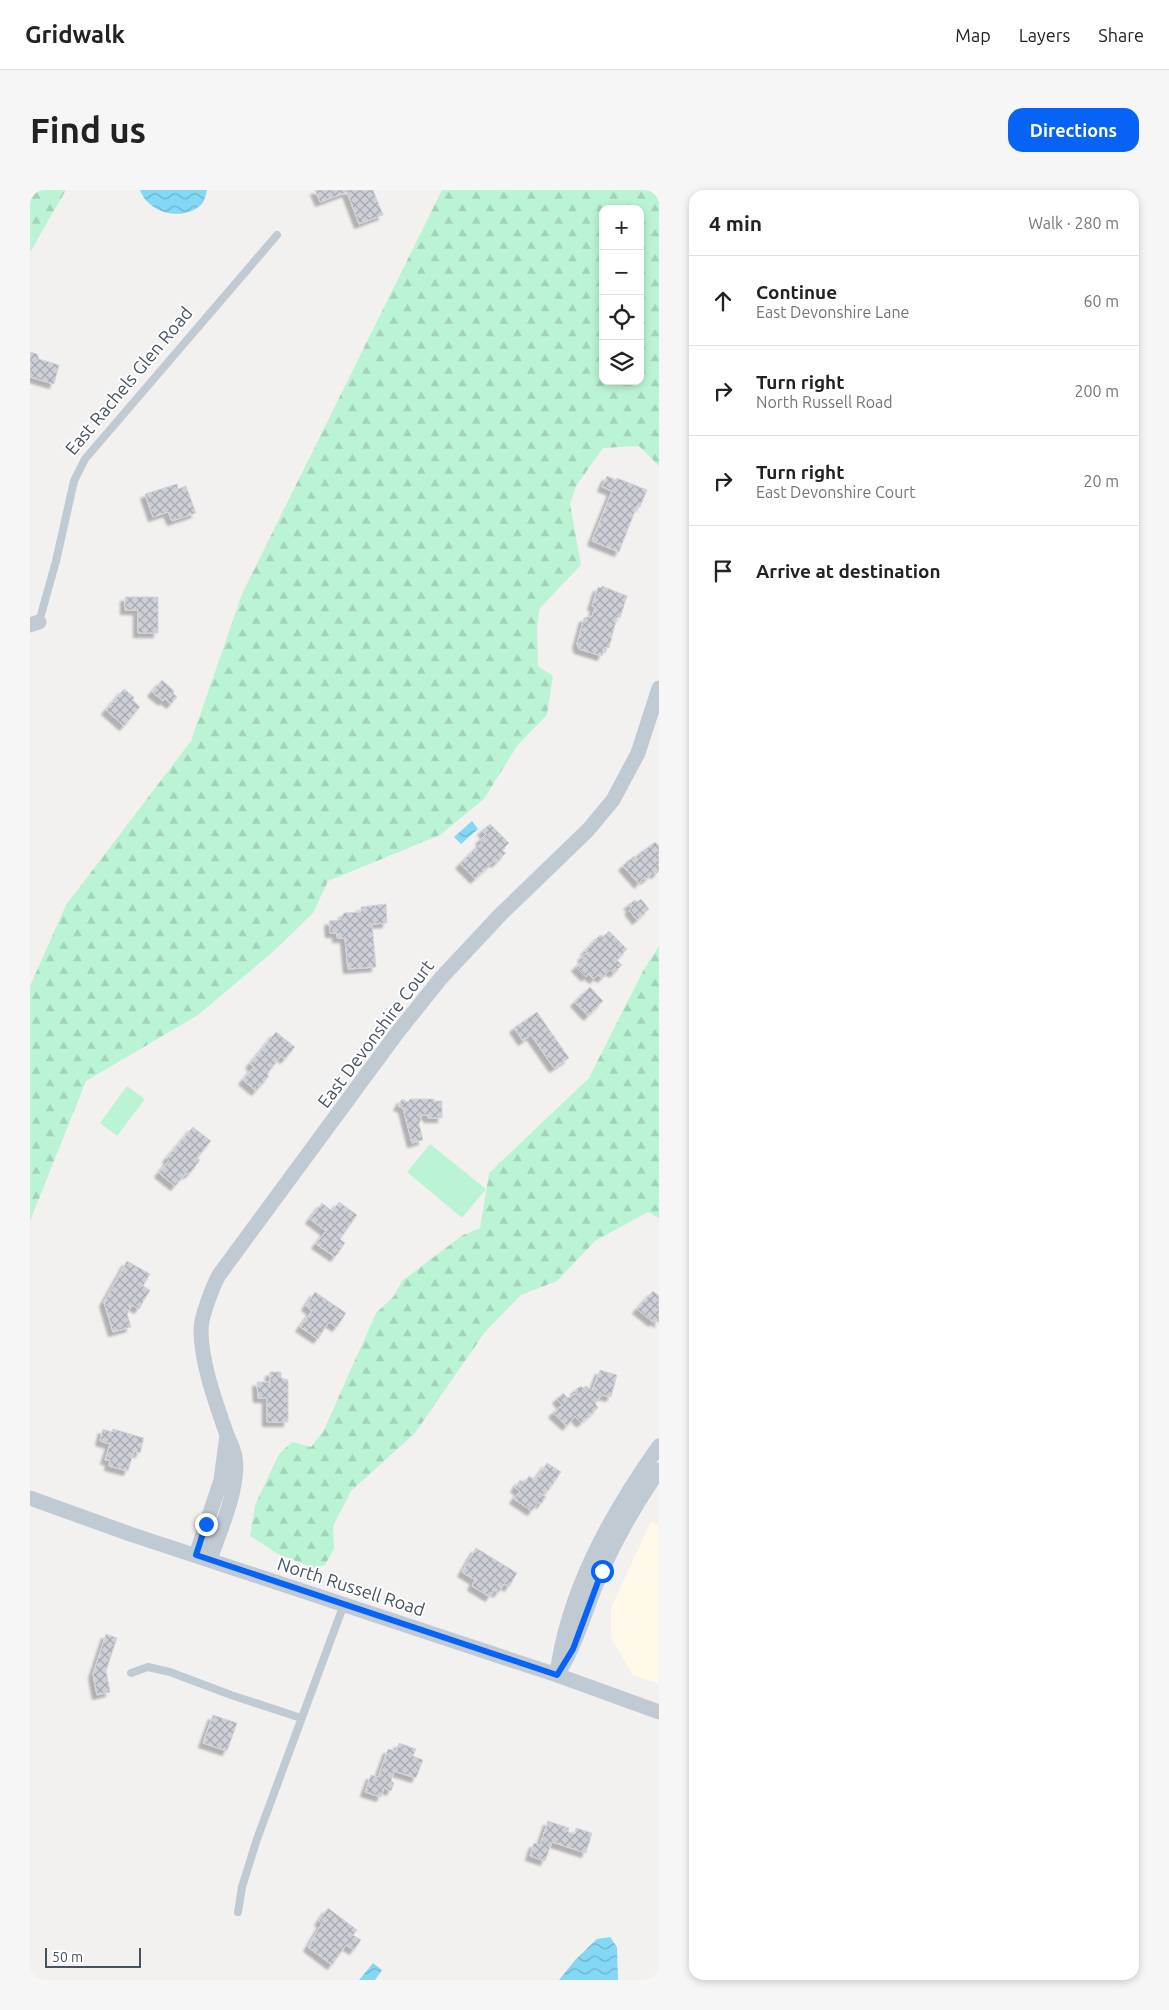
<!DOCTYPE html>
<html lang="en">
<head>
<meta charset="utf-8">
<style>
  body { margin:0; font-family:Ubuntu,sans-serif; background:#f6f6f6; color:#222 }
  .controls { position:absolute; right:15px; top:15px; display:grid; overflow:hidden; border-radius:10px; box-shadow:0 2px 8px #0003 }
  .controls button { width:45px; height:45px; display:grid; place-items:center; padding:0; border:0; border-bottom:1px solid #e0e0e0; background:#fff; color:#222; font:25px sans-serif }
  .scale { position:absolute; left:15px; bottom:12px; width:96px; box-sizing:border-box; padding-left:5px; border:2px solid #465260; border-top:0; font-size:14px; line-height:18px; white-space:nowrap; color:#465260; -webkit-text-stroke:4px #fff; paint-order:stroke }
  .stop { position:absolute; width:15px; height:15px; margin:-11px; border:4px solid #0663f6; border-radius:50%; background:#fff }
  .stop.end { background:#0663f6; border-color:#fff; box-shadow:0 1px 5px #0008 }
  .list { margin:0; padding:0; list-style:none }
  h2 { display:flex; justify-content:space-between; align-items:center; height:65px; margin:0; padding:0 20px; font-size:21px }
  h2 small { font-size:16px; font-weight:400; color:#767676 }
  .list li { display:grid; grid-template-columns:32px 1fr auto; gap:15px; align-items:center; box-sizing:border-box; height:90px; padding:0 20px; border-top:1px solid #e0e0e0 }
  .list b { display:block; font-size:19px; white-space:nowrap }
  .list p { margin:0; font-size:16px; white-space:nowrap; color:#767676 }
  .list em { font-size:16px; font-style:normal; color:#767676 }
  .icon { flex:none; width:28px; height:28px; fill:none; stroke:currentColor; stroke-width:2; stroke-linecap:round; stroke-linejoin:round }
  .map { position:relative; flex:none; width:629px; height:1790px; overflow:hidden; border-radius:15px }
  header { display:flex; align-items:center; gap:30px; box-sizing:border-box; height:70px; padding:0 25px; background:#fff; border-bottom:1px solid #e0e0e0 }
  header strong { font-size:24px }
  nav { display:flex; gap:28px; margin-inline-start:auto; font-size:18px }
  .intro { display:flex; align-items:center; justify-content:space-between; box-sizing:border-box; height:120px; padding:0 30px }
  h1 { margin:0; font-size:35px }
  .button { padding:12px 22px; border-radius:15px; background:#0663f6; color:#fff; font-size:18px; font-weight:700 }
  main { display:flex; gap:30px; padding:0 30px }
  aside { flex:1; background:#fff; border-radius:15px; box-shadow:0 2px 8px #0003 }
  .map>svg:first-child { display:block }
  .commercial { fill:#fef9e9 }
  .forest { fill:url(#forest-firs); fill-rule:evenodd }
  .garden { fill:#bbf4d4 }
  .water { fill:url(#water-waves) }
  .building { fill:url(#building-cross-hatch); stroke:#d4d6dc; filter:url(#shadow) }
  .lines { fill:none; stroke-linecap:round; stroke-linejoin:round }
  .service { stroke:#c0cad3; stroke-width:8 }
  .minor { stroke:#c0cad3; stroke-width:15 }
  .route { stroke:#0663f6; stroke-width:6 }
  .labels { text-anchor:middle; stroke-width:4; stroke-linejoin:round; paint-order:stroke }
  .street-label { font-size:18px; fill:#465260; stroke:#fff }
</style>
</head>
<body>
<header>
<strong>Gridwalk</strong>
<nav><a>Map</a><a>Layers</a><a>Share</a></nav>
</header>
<div class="intro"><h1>Find us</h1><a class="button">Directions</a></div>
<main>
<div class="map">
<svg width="629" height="1790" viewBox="0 0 629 1790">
  <defs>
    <pattern id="forest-firs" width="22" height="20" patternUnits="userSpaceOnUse" patternTransform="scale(1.25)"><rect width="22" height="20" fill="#bbf4d4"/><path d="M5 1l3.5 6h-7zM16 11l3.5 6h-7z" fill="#a2d3b9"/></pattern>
    <pattern id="water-waves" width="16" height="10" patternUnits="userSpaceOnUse" patternTransform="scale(1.25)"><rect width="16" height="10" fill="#84d8f5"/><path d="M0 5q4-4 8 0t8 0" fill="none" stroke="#6eb2ca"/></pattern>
    <pattern id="building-cross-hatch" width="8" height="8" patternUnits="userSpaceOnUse" patternTransform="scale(1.25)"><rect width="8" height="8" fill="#cccfd6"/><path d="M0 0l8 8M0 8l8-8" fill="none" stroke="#a7abb1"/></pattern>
    <filter id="shadow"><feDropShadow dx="-4.5" dy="4.5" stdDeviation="1" flood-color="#0004"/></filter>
  </defs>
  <rect width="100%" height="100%" fill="#f3f0f0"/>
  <path class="commercial" d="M621,1331L629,1336V1494L603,1485L581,1448V1418Z"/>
  <path class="forest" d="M0,0H36L0,62Z
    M412,0H629V276L609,256L573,258L546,296L540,314L551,375L510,418L507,436L508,476L523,486L517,525L487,556L454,609L410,645L298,691L283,723L244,761L168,825L56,891L0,1031V796L36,715L161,551L212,404ZM573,19H610V191H573Z
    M629,756V1028L618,1022L565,1051L527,1091L491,1105L455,1142L385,1243L321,1301L303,1336L304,1359L295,1375L284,1378L248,1364L220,1346L225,1315L249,1264L262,1252L281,1257L293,1242L346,1123L364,1106L372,1091L433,1045L450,1038L459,983L559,888L614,779Z"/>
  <path class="garden" d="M97,896L115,909L87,946L70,933Z
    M400,954L456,999L432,1028L377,982Z"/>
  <path class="water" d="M110,0H177C176,5 174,12 171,15C152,32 118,23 110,0Z
    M442,631L448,639L431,654L424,647Z
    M580,1747L587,1757L588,1790H529L546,1769L567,1749Z
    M343,1773L352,1780L345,1790H329Z"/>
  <path class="building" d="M285,0H343L353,25L329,34L317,2L290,12Z
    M0,162L7,164L9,169L29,175L24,194L0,187Z
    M577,286L586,290L587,288L617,300L610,317L607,316L589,362L562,351L582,301L572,297Z
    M147,294L148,299L156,296L166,323L142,331L138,322L123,327L115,304Z
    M572,396L597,406L590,428L587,427L579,458L575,457L572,466L549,459L547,454L554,428L562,426L565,417L562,416L568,397L571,398Z
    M95,407H128V443H108V420H95Z
    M132,490L144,501L143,503L147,507L141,514L135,509L133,511L122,502Z
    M94,499L104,507L103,510L110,517L94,536L76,520Z
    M460,634L479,653L472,660L476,663L466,673L464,671L445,689L430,674L452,652L450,650L456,644L452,641Z
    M625,652L629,656V681L626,684L624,682L615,690L613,688L609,694L593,676L604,666L607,670L612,665L610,663Z
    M611,709L619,719L607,730L599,720L602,717L598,715L605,710L607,712Z
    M356,714L357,733L342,734L346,777L318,779L315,748H307V743H300L299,731L310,730L314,723L331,722V717Z
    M579,741L597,759L587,770L592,775L584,783L580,780L572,788L568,785L564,789L558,784L556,787L546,777L554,769L552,766L558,763L555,761L570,745L573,747Z
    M560,797L573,811L558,826L545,812Z
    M507,822L539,868L524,878L501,845L493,851L484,838Z
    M246,842L265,857L255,869L251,866L237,884L239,886L226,901L213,890L224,877L220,874Z
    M372,909L378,912L380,909H404V911H412V928H398V925H392L389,934L393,950L382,953L373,918L368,916Z
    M163,937L181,951L167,968L170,970L160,983L155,984L145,996L129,983L139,970L137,968Z
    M309,1012L327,1025L310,1049L315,1053L305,1067L286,1054L296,1041L280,1029L292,1013L302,1021Z
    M97,1071L120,1084L113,1096L120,1100L109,1119L102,1115L97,1124L101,1137L83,1142L74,1112Z
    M623,1101L629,1106V1133L625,1130L623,1132L607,1119Z
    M285,1102L316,1123L307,1137L299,1132L288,1149L270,1137L282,1121L276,1116Z
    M570,1180L587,1185L581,1207L572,1205L565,1213L568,1218L551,1233L545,1226L537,1236L523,1223L532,1215L527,1209L533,1203L538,1208L547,1203L545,1200L551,1196L553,1198L556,1196L562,1201Z
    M240,1182H251V1188L258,1190V1232H237V1208H228L227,1192H240Z
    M73,1239L82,1242L83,1239L114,1248L110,1263L104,1261L98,1281L79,1276L80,1270H75L80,1254L70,1251Z
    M517,1273L531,1282L518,1301L516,1300L513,1305L516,1307L511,1314L508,1312L502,1321L484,1309L490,1301L485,1298L490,1290L494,1293L499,1286L505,1290Z
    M446,1358L487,1383L479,1397L474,1394L468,1403L464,1400L460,1407L442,1396L445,1390L432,1382Z
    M76,1444L87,1448L76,1481L80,1502L67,1505L63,1484Z
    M183,1525L207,1533L197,1561L173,1553Z
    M369,1553L386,1559L383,1566L393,1570L386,1588L364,1581L361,1591L364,1593L361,1601L354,1598L351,1607L335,1602L341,1585L348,1587L358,1559L366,1561Z
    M518,1631L539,1638L538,1642L545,1644L546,1638L562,1643L556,1663L522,1652L515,1671L500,1666L504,1653L510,1655Z
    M298,1718L327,1740L323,1745L331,1750L324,1760L316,1755L302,1775L278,1757L292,1733L289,1731Z"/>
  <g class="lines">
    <path class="service" d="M9,432L26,371L44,291L55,269L247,45
      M101,1483L118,1477L140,1482L201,1505L271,1528
      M208,1722L212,1697L227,1649L314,1414"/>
    <path class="minor" d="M0,435L9,432
      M197,1245C186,1214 171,1173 171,1140C171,1126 183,1096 189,1085L367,843L411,788L471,724L558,640L583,610L608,563L629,498
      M0,1308L100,1344L527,1485L629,1522
      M166,1365L191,1290L197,1245C200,1252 204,1260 205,1267C210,1296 190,1341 180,1369
      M530,1480C549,1448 557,1414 572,1380C588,1345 607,1312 629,1280
      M527,1485C537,1402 581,1324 629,1256"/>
  </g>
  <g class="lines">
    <path class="route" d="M176,1334L166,1365L527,1485L543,1459L572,1381"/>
  </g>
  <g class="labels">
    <g class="street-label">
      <text transform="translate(99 191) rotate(-50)" y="6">East Rachels Glen Road</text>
      <text transform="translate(346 844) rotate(-53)" y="6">East Devonshire Court</text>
      <text transform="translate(321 1397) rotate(18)" y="6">North Russell Road</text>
    </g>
  </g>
</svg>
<div class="controls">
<button>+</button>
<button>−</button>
<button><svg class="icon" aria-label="locate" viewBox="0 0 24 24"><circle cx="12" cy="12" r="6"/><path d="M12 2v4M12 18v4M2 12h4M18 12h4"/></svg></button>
<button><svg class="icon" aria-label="layers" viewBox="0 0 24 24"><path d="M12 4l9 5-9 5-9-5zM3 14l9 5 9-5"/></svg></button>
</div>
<div class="scale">50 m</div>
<div class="stop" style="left:572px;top:1381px"></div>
<div class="stop end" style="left:176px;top:1334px"></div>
</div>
<aside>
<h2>4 min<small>Walk · 280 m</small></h2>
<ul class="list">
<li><svg class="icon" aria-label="ahead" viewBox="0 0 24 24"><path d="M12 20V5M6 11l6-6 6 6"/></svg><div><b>Continue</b><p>East Devonshire Lane</p></div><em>60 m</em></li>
<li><svg class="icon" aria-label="right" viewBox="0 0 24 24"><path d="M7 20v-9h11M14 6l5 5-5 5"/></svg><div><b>Turn right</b><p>North Russell Road</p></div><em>200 m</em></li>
<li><svg class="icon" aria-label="right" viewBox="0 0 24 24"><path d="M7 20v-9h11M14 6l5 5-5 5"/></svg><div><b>Turn right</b><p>East Devonshire Court</p></div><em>20 m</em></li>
<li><svg class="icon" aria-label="arrive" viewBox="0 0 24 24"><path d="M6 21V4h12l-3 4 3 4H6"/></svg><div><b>Arrive at destination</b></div></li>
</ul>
</aside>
</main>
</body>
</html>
